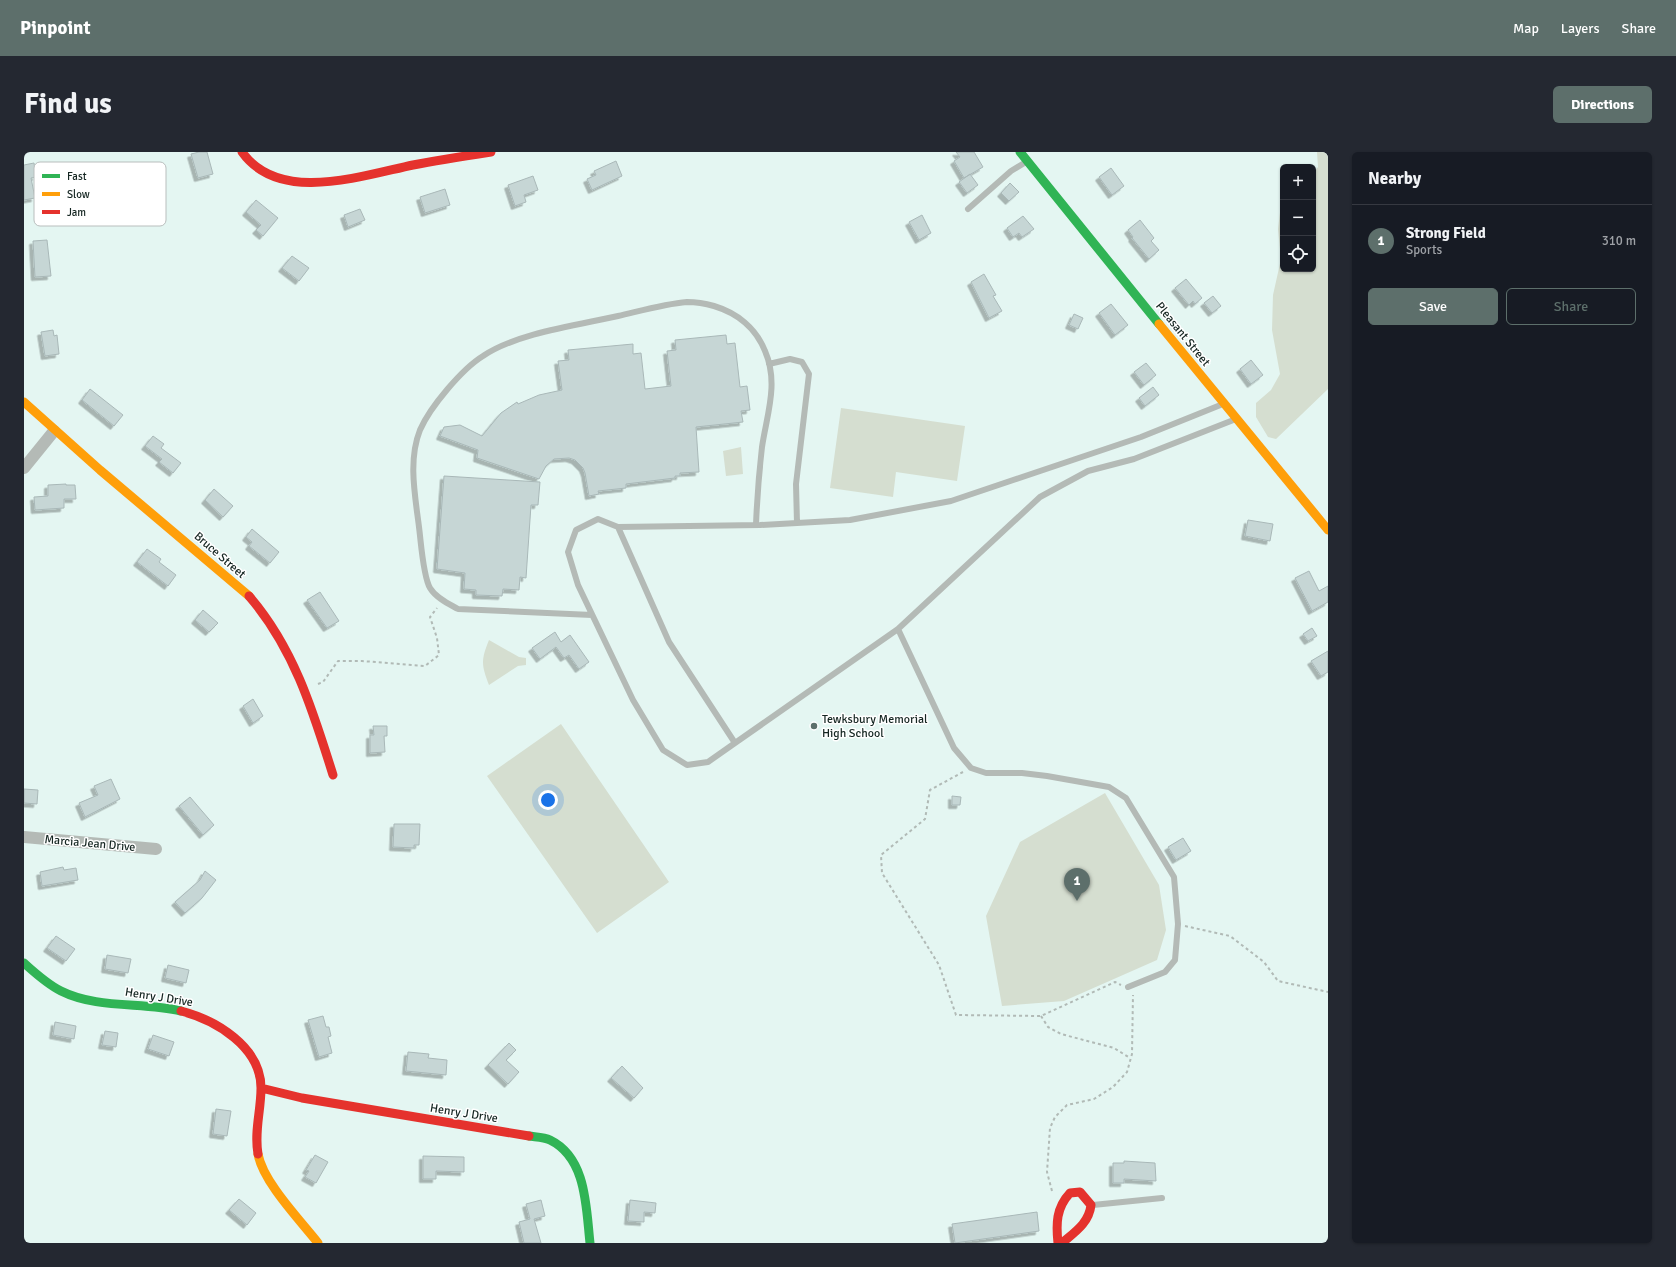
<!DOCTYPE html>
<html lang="en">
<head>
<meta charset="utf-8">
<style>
  body { margin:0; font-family:Signika,sans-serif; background:#242831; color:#f1f3f6 }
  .controls { position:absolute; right:12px; top:12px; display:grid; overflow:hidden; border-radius:6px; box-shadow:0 1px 3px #0004 }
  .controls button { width:36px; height:36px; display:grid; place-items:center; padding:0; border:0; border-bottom:1px solid #363941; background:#171b24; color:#f1f3f6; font:20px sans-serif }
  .you { position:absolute; left:524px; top:648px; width:14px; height:14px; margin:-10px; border:3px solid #fff; border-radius:50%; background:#1a73e8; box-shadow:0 0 0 6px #1a73e833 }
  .badge { display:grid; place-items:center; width:26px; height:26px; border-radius:50%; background:#5d6f6b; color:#fff; font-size:13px; font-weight:700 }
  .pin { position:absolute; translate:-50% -33px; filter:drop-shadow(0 1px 2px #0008) }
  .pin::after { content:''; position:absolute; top:21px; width:14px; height:12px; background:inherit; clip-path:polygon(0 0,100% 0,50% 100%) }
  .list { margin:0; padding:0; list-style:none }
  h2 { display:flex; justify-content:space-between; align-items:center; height:52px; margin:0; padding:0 16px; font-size:17px }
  h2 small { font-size:13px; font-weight:400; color:#9ea1a6 }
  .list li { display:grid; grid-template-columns:26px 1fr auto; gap:12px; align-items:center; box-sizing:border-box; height:72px; padding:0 16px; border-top:1px solid #363941 }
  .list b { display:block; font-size:15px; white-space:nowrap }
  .list p { margin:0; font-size:13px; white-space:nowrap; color:#9ea1a6 }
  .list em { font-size:13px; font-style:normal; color:#9ea1a6 }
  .actions { display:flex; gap:8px; padding:12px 16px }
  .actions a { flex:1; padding:9px 0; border:1px solid #5d6f6b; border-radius:6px; text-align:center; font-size:14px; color:#5d6f6b }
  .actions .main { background:#5d6f6b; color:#fff }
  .icon { flex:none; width:22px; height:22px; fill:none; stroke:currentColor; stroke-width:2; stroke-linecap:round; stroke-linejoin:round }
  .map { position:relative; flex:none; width:1304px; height:1091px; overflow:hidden; border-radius:6px }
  header { display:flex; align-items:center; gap:24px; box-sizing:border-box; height:56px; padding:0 20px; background:#5d6f6b; color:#fff }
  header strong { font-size:19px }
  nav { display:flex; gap:22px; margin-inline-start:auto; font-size:14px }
  .intro { display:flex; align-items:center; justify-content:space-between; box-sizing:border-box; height:96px; padding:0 24px }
  h1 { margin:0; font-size:28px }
  .button { padding:10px 18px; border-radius:6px; background:#5d6f6b; color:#fff; font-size:14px; font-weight:700 }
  main { display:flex; gap:24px; padding:0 24px }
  aside { flex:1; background:#171b24; border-radius:6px; box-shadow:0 1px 3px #0004 }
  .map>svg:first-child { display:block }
  .green { fill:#d5ded0 }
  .building { fill:#c6d6d5; stroke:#a9b8b8; filter:url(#shadow) }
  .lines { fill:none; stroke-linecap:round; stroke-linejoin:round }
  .path { stroke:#b1bab6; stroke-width:2; stroke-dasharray:3 3; stroke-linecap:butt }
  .lane { stroke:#b4bab6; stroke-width:6 }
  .street { stroke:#b4bab6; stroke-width:12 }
  .fast { stroke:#30b455; stroke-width:9 }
  .slow { stroke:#ff9f0a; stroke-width:9 }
  .jam { stroke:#e5322d; stroke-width:9 }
  .poi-dot { fill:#5d6f6b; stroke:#fff; stroke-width:1.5 }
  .labels { text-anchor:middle; stroke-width:3; stroke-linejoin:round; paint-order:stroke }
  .street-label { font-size:12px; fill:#152622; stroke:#fff }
  .poi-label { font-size:12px; fill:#152622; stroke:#fff; text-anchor:start }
  .key { fill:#fff; stroke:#b9bebd; stroke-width:1 }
  .key-label { font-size:11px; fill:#152622 }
</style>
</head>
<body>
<header>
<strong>Pinpoint</strong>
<nav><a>Map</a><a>Layers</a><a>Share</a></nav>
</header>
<div class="intro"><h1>Find us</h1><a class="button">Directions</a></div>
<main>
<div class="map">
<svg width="1304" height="1091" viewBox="0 0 1304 1091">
  <defs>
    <filter id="shadow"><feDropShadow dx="-3.5" dy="3.5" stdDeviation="0" flood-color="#0004"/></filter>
  </defs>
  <rect width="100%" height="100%" fill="#e4f6f2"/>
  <path class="green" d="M1293,0H1304V237L1252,287L1244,285L1232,265V251L1247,238L1256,222L1248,178L1249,143L1257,107L1254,77L1258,44L1259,117H1289V21L1294,15Z
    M817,256L941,274L933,329L872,320L869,345L806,336Z
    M717,295L719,322L702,324L699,299Z
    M465,488L495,505L502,506V513L494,514L465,533C457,512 457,508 465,488Z
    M537,572L645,730L573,781L463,624Z
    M1081,641L1135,733L1142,778L1133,808L1040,849L978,854L962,764L996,690Z"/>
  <path class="building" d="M175,0H183L189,22L174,26L167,2Z
    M932,0H950L959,15L940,26L930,9L936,5Z
    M592,9L598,24L568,38L563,27L572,23L570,19Z
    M10,11L12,25L7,26L11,46L0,48V13Z
    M1087,16L1100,34L1088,43L1075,25Z
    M946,22L954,33L943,41L935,30Z
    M509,24L514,38L500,43L502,50L491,54L484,33Z
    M986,31L995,40L985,49L977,41Z
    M421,37L426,53L401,61L396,45Z
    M232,48L254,66L239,84L232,78L237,73L222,60Z
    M336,57L341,68L324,75L320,63Z
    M898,63L907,81L895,88L885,70Z
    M999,64L1010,77L998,85L995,81L989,85L983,76Z
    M1116,68L1130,86L1127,89L1135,98L1125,107L1108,86L1109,85L1104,78Z
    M23,88L27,124L11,125L9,89Z
    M268,104L285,116L275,129L258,116Z
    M960,122L972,143L969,144L978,159L965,166L947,130Z
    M1162,127L1178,146L1171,152L1169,149L1165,153L1151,136Z
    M1189,144L1197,154L1188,161L1180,151Z
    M1087,152L1104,173L1091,183L1075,161Z
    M1050,162L1059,166L1054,177L1045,173Z
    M29,178L30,184L33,183L35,202L21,204L17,180Z
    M702,183L703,192L711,191L716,235L723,234L726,258L717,259L719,270L672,275L675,320L656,321V324H651V326L602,332V336L574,339L575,342L565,344L561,321L559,316L551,308L545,306L530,307L522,314L515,327L453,306L454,298L416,284L420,275L436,273L458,284L477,261L493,250L494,252L515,243L538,238L534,209L545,208L544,198L609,192V202L617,201L621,237L647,234L643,199L652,198L651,188Z
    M1227,208L1239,223L1227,232L1216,217Z
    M1122,211L1132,223L1120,233L1110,220Z
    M1129,235L1135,243L1121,254L1115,246Z
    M66,237L99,263L90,274L58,248Z
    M129,284L140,292L137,296L157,311L149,321L135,310L138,307L121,294Z
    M420,324L516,330L514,353H507L502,426L496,425L495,438L479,437L478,444L452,443V438L440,437L441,421L413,417Z
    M42,332V333H51L52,347H40V356L11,358L10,345L24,344V333Z
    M190,337L209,354L199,365L181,348Z
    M1224,368L1249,372L1246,389L1221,384Z
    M228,377L255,400L246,411L225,394L228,390L222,385Z
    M123,397L137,407L135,410L152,423L144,434L113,410Z
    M1285,419L1295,439L1304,434V450L1288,459L1271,426Z
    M296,440L315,469L303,476L283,448Z
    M179,458L194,471L185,480L171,468Z
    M1288,476L1293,484L1284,489L1279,482Z
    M531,480L537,490L546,483L565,510L555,517L545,503L540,506L532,495L516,507L508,496Z
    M1304,499V520L1297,524L1287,509Z
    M229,547L239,564L229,571L219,554Z
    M349,574H363V584H360L361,600L346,601V583H350Z
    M87,627L96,647L61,665L55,651L74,643L70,634Z
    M0,637L14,638L13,652L0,651Z
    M928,644L937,645L936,653H928Z
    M166,645L190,673L179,683L155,654Z
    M370,672H396L395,693H390V696L369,695Z
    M1159,686L1167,699L1152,708L1144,695Z
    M39,715L40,718L52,716L54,728L18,734L16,720Z
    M181,719L192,728L178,746L161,761L151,750L176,728Z
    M32,784L51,797L42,809L23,796Z
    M83,803L107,807L104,821L81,817Z
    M144,813L165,818L162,831L141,826Z
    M299,864L302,875H305L307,884L304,885L308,901L295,905L284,868Z
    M31,870L52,874L50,887L29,883Z
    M81,879L94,881L92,895L78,893Z
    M129,883L150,890L145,904L124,897Z
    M485,891L492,898L482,908L495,920L484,932L464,913Z
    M384,900L405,902L404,906L423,908L422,923L382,919Z
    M598,914L619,936L610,946L587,926Z
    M192,957L207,959L203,984L189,982Z
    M291,1003L304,1010L292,1031L281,1025L285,1019L282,1018Z
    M399,1004L440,1005V1020L412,1019V1027H399Z
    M1100,1009L1131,1011L1132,1029L1100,1027V1031H1089V1011H1100Z
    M215,1047L232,1061L223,1073L205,1058Z
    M517,1048L521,1064L510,1067L517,1091H500L495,1070L506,1067L502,1052Z
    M606,1048L632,1051L631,1061L620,1060V1070L604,1069Z
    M1013,1060L1015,1079L931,1091L928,1072Z"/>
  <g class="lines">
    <path class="path" d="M294,532L299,530L314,509H338L401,514L415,503L413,486L406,465L413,456
      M939,620L906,638L901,667L857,703L858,721L915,813L932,863L1017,864L1091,830L1097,833
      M1161,774L1206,784L1240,810L1254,829L1304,840
      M1017,864L1024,875L1037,882L1090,896L1106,906
      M1028,1039L1023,1020L1026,976L1031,965L1043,953L1070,947L1089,935L1103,920L1108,902L1109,843"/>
    <path class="lane" d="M944,57L987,19L1002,10
      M745,212L766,207L778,210L785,222L772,332L773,371
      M1199,252L1117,285L927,349L826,368L736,373L594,375L645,490L711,591L874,477L1016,345L1064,319L1110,307L1212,267
      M594,375L574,367L552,378L544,400L554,433L609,548L639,598L663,613L684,610L711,591
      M568,463L434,457C425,452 412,446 406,436C399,424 397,390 395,375C391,343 384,308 396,278C406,255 438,217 459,204C493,181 554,173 594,164C616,159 640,152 663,150C671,150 683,152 690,154C713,161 732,176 741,199C755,231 743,262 738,295C735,321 733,347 732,373
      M874,477L930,596L947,616L962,621H998L1023,624L1085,635L1102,646L1150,725L1154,772L1151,808L1141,820L1104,835
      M1069,1053L1138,1046"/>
    <path class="street" d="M0,316L30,279
      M0,685L132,697"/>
    <path class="fast" d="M996,0L1135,172
      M0,811C11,821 23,832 37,839C73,857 118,850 157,859
      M505,984C511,985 520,985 526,988C563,1006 562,1056 566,1091"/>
    <path class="slow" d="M1135,172L1304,378
      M0,250L76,318L225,444
      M234,1002C239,1030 276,1068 294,1091"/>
    <path class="jam" d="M218,0C255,52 337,24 389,13C415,8 441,4 467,0
      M225,444C270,496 289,559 309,623
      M157,859C192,868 237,895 237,936C237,959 230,979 234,1002
      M237,936L278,946L505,984
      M1034,1091C1032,1072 1032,1056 1046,1041L1056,1040L1067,1053C1065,1071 1051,1080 1038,1091"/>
  </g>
  <circle class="poi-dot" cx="790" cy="574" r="4"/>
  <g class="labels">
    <g class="street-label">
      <text transform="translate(1159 182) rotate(51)" y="4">Pleasant Street</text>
      <text transform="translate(196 403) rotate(41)" y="4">Bruce Street</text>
      <text transform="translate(66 691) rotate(5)" y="4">Marcia Jean Drive</text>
      <text transform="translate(135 845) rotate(9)" y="4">Henry J Drive</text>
      <text transform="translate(440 961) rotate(9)" y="4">Henry J Drive</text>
    </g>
    <g class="poi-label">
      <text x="798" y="571">Tewksbury Memorial<tspan x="798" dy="14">High School</tspan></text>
    </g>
  </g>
  <rect x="10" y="10" width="132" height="64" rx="6" class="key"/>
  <rect x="18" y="22" width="18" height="4" fill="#30b455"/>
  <rect x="18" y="40" width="18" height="4" fill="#ff9f0a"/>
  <rect x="18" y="58" width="18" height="4" fill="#e5322d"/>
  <g class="key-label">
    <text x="43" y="28">Fast</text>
    <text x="43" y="46">Slow</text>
    <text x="43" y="64">Jam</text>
  </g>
</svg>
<div class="controls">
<button>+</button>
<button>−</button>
<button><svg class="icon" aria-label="locate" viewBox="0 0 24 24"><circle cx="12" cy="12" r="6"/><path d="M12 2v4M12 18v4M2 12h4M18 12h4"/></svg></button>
</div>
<div class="you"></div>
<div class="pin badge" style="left:1053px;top:749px">1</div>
</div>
<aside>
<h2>Nearby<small></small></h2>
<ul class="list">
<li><span class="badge">1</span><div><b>Strong Field</b><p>Sports</p></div><em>310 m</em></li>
</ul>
<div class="actions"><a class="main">Save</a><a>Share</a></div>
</aside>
</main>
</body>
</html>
